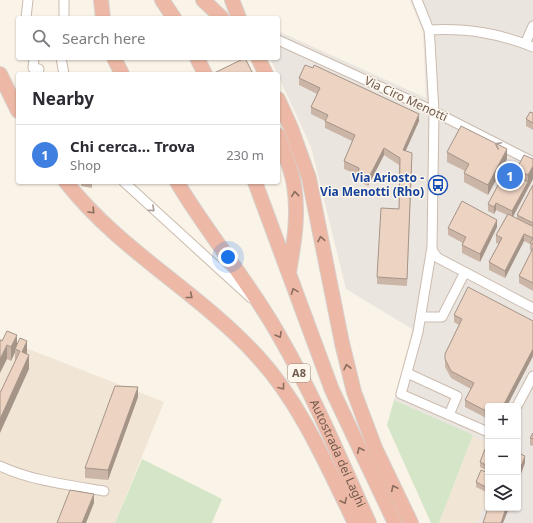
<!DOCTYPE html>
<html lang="en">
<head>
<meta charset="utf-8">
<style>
  body { margin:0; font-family:"Noto Sans",sans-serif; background:#f7f7f7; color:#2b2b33 }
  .controls { position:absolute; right:12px; bottom:12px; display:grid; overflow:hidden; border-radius:4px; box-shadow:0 1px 3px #0004 }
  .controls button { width:36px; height:36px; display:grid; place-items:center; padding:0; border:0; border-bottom:1px solid #e1e1e2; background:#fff; color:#2b2b33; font:20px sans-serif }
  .you { position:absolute; left:228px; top:257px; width:14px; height:14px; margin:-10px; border:3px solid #fff; border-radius:50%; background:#1a73e8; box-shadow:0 0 0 6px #1a73e833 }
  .badge { display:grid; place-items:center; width:26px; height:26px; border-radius:50%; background:#d6755a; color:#fff; font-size:13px; font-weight:700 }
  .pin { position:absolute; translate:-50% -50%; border:2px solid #fff; box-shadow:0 1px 4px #0006 }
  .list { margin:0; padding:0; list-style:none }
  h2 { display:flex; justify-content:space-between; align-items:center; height:52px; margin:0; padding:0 16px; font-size:17px }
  h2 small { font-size:13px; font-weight:400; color:#7c7c81 }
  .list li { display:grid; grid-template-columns:26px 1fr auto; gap:12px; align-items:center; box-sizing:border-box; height:60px; padding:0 16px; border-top:1px solid #e1e1e2 }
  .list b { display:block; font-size:15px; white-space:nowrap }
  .list p { margin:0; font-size:13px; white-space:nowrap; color:#7c7c81 }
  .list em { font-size:13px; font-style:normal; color:#7c7c81 }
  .icon { flex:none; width:22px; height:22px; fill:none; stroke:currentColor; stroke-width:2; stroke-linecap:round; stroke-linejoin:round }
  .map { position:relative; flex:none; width:533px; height:523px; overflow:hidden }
  .search { position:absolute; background:#fff; box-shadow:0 1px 3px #0004; left:16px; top:16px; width:264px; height:44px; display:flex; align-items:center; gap:10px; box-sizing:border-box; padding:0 14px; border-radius:4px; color:#7c7c81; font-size:15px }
  .panel { position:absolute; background:#fff; box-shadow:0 1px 3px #0004; left:16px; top:72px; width:264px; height:112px; border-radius:4px }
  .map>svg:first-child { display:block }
  .residential { fill:#f1e5d6 }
  .industrial { fill:#ebe5e0 }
  .green { fill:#d4e6c7 }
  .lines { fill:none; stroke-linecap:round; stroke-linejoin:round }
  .minor-casing { stroke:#cbbbae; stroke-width:11 }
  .highway-casing { stroke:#d7d1cd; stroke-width:16 }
  .minor { stroke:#fff; stroke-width:9 }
  .highway { stroke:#edb8a5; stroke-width:14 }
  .wall { fill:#cbb5a7 }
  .shaded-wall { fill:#a59488 }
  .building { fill:#ecd3c2; stroke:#a59488 }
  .oneway { stroke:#aa9c95 }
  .oneway2 { stroke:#8a6d5f }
  .labels { text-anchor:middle; stroke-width:3; stroke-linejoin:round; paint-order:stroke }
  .shield { fill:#fdf7ed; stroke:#9b897e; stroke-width:1 }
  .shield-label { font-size:11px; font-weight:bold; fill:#715a4e }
  .street-label { font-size:12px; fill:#715a4e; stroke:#fdf7ed }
  .transit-label { font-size:12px; font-weight:bold; fill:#164399; stroke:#fdf7ed; text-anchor:end }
</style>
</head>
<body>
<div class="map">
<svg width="533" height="523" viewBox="0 0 533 523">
  <rect width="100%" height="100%" fill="#faf3e7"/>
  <path class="residential" d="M0,338L164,402L115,523H0Z
    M473,435L488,443V497L477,523H439Z"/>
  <path class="industrial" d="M410,0H533V523H477L488,497V508H518V406H488V443L394,400L406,366L412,329L346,289L311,147L270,58H278V31L426,98L423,32Z"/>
  <path class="green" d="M394,400L473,435L439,523H431L387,425Z
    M142,459L222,499L212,523H115Z"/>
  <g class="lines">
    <g class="minor-casing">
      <path id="minor" d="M417,0L429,30L430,42L434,112L432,247L418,332L401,394L488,432
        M26,18L28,0
        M64,18V0
        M429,30C467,28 498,33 533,47
        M278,40L427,108L533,162
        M525,44L533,26
        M34,58L33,68L39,69L38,74
        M61,58L64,74
        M124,182L251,298
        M432,247L433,252L438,258L533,308
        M421,317H442L465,272
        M407,373L457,396L449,415
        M517,406L533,376
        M0,466C32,481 69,485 104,491"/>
    </g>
    <g class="highway-casing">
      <g id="highway">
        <path d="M101,0L103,18"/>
        <path d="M162,0L174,18"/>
        <path d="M203,0L222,18"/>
        <path d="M232,0L239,18"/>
        <path d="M114,58L122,74"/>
        <path d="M197,58L205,74"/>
        <path d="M258,58L266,74"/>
        <path d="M0,74L18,111"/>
        <path d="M278,99L291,128L309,178L342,343L354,392L375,448L411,523"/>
        <path d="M278,135C284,151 291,168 294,185C299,215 294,243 289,272"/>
        <path d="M66,182C120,251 199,292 258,357C301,404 327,466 355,523"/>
        <path id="s1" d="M177,182C209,236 251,284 281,339C315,398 341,461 369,523"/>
        <path d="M255,182L332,390L395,523"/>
      </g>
    </g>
    <use href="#minor" class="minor"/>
    <use href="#highway" class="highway"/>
  </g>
  <path class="wall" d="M299,78L419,121L405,151L412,161L407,286L377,284V277L399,209V165L384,155L368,186L358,181V175L344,169V161L352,141L325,128V121L311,114V107L317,94L299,85Z
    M533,113V130L526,126V119Z
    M447,152L507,159L488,195L464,182V173L465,171L447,162Z
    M524,155L533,179L513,217L517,219V215L533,185V291L519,283V276L532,251L530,250V244L524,241L505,278L489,270V262L499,244L496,243V235L507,215L496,210L494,214L488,211V204L516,176V170Z
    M81,182H92V188L81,186Z
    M497,227L480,262L462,253V245L463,243L448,235V228Z
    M454,315L533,321V356L507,406H488V419L465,407V400L471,389L451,378L445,367V354L459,325L454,322Z
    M2,341L17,345L27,354L29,369L15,361V352L11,361L7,359Z
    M138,397L108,480L85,478V468Z
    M533,433V446L530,445V438Z
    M488,450V471L480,467V462Z
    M488,473V487L486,492L476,487V482Z"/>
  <path class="shaded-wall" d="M419,114V121L403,157V150Z
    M384,148V155L368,186V179Z
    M507,149V159L488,195V185Z
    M533,166V179L512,218V211L528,182V175Z
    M496,203V210L494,214V207Z
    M497,220V227L480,262V254Z
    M524,234V241L505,278V271Z
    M17,335V349H15V352L11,361V347Z
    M27,341V355L22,352Z
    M7,345V359L0,373V359Z
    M533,349V356L507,406H503Z
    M29,355V369L0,433V419Z
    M138,387V397L108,480V470Z
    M525,456V463L518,482V475Z
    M488,482V487L486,492V487Z
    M94,494V503L86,523H82Z
    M506,508H509L503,523H501Z"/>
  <path class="building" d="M245,58L252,72L247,74H212Z
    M305,65L313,68L314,65L419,114L403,150L412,153L407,279L377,277L381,208L399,209L400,158L384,148L368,179L358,174L359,168L344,161L355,135L325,121L328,115L311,107L320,88L299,78Z
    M530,112L533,113V123L526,119Z
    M461,126L507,149L488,185L464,173L469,164L447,152Z
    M524,155L533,159V166L528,175L516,170Z
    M506,170L528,182L512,211L496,203L494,207L488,204Z
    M533,185V223L517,215Z
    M462,201L497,220L480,254L462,245L466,237L448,228Z
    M508,214L532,226L533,224V244L530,243L533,238L524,234L505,271L489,262L502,238L496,235Z
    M533,248V283L519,276Z
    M468,287L533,321V349L503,406H488V412L465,400L474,383L451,371L445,359V354L462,319L454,315Z
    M7,331L17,335L11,347L7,345L0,359V340L2,341Z
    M20,338L27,341L22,352L29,355L0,419V393L20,351L15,349Z
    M115,386L138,387L108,470L85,468Z
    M533,433V439L530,438Z
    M485,449L488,450V466L480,462Z
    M518,453L525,456L518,475Z
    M481,470L488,473V482L486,487L476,482Z
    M70,490L94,494L82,523H57Z
    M488,508H506L501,523H483Z"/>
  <defs><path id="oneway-chevron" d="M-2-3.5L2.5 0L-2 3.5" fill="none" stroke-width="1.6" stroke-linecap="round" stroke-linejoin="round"/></defs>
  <g class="oneway">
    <use href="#oneway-chevron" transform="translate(498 145) rotate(-153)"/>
    <use href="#oneway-chevron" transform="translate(152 209) rotate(42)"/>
  </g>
  <g class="oneway2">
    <use href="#oneway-chevron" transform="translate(295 194) rotate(-96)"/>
    <use href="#oneway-chevron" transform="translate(92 211) rotate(47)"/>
    <use href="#oneway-chevron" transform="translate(321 239) rotate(-101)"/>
    <use href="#oneway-chevron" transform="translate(294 291) rotate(-111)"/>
    <use href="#oneway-chevron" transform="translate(190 296) rotate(39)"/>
    <use href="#oneway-chevron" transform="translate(279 335) rotate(60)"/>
    <use href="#oneway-chevron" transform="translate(347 367) rotate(-103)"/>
    <use href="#oneway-chevron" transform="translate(282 387) rotate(53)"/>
    <use href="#oneway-chevron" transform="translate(360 450) rotate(-115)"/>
    <use href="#oneway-chevron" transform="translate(394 488) rotate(-116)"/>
    <use href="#oneway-chevron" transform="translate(344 501) rotate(64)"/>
  </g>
  <defs>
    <g id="bus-ring" transform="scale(1)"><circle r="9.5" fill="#fdf7ed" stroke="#1a4fb4" stroke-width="1.5"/><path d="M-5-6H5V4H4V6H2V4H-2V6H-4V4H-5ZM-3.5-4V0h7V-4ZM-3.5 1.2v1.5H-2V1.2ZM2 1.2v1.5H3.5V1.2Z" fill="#1a4fb4"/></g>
  </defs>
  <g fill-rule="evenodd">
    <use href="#bus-ring" x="438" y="185"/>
  </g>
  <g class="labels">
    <rect class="shield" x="288" y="364" width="22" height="18" rx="3"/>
    <g class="shield-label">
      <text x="299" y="377">A8</text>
    </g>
    <g class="street-label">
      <text transform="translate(406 99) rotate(25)" y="4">Via Ciro Menotti</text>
      <text dy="4" stroke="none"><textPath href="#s1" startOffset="316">Autostrada dei Laghi</textPath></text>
    </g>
    <g class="transit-label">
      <text x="424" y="182">Via Ariosto -<tspan x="424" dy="14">Via Menotti (Rho)</tspan></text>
    </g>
  </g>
</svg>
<div class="controls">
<button>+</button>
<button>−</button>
<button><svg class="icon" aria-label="layers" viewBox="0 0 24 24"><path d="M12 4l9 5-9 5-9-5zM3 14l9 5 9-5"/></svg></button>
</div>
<div class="you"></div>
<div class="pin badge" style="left:510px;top:176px;background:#3f7fe0">1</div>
<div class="search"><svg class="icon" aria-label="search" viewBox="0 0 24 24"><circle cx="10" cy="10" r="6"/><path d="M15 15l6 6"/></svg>Search here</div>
<section class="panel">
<h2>Nearby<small></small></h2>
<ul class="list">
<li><span class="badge" style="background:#3f7fe0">1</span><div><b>Chi cerca... Trova</b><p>Shop</p></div><em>230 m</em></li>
</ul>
</section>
</div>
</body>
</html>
